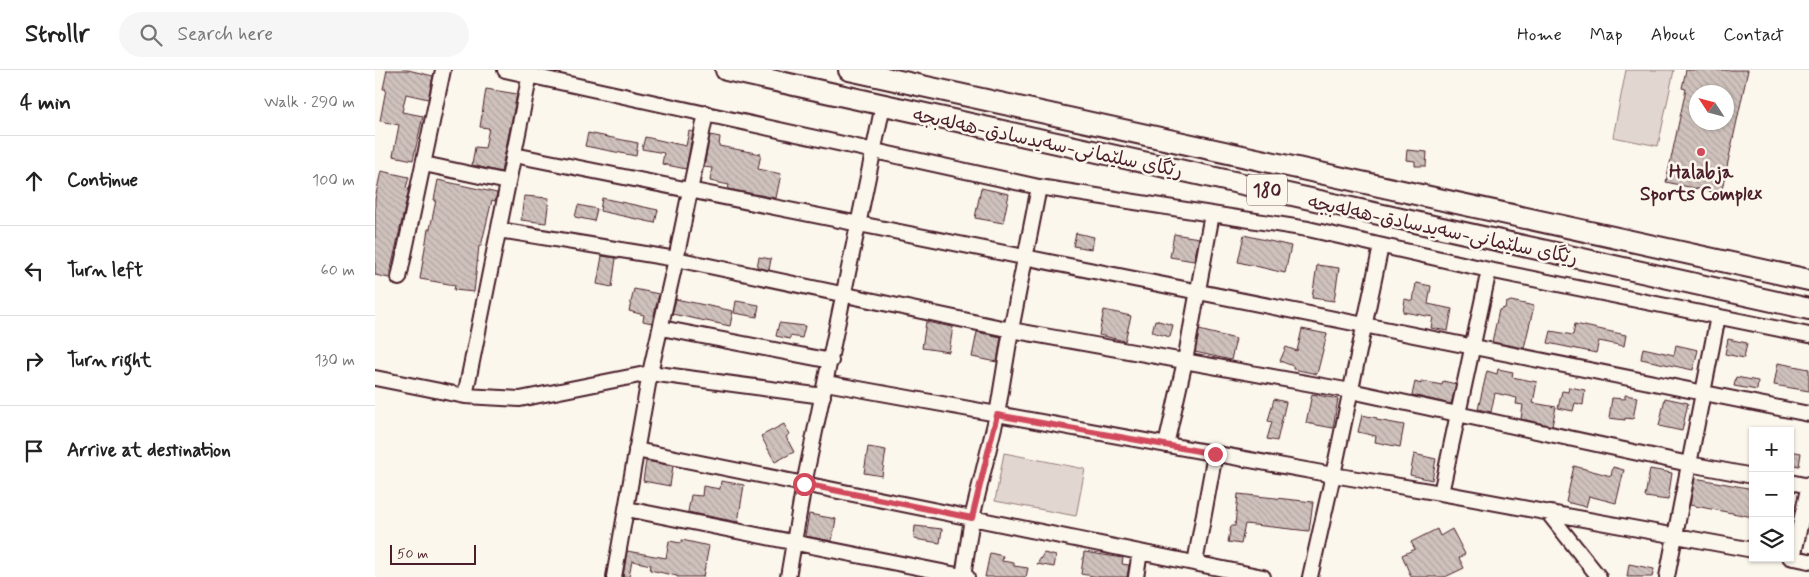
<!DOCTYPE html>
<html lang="en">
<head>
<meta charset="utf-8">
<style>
  body { margin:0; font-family:Mynerve,"Playpen Sans Arabic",sans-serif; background:#f6f6f6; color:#222 }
  .controls { position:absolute; right:15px; bottom:15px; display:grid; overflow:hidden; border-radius:0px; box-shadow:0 1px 4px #0004 }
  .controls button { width:45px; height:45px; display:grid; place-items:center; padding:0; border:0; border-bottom:1px solid #e0e0e0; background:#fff; color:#222; font:25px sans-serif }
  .compass { position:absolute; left:1314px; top:15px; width:45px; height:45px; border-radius:50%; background:#fff; box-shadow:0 1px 4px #0004; rotate:306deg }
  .scale { position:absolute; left:15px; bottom:12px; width:86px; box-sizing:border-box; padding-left:5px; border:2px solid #4a1f2b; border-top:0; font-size:14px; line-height:18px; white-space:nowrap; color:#4a1f2b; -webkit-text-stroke:4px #fbf7ec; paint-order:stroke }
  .stop { position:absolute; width:15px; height:15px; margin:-11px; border:4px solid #d1495b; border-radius:50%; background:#fff }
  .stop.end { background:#d1495b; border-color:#fff; box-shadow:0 1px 5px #0008 }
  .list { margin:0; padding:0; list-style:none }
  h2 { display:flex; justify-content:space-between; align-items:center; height:65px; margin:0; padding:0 20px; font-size:21px }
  h2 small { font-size:16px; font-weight:400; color:#767676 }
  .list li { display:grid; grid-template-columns:32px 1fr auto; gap:15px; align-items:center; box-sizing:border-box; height:90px; padding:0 20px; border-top:1px solid #e0e0e0 }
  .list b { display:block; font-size:19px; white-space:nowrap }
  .list em { font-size:16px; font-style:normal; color:#767676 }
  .icon { flex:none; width:28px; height:28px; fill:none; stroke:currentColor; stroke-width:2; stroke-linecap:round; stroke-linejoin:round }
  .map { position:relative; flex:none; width:1434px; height:507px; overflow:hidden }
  header { display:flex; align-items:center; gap:30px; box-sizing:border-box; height:70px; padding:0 25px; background:#fff; border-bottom:1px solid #e0e0e0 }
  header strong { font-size:24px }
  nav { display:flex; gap:28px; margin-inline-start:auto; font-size:18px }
  .search { width:350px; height:45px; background:#f6f6f6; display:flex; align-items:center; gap:12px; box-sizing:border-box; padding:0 18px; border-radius:28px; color:#767676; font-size:19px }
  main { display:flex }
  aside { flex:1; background:#fff }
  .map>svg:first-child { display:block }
  .green { fill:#e2d7d0; stroke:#967b7e }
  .building { fill:url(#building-back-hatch); stroke:#4a1f2b; fill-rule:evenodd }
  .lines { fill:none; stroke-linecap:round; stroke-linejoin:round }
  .minor-casing { stroke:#4a1f2b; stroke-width:18 }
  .highway-casing { stroke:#4a1f2b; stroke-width:24 }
  .minor { stroke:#fbf7ec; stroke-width:14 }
  .highway { stroke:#fbf7ec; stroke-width:20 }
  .route { stroke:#d1495b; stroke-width:6 }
  .poi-dot { fill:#d1495b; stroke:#fbf7ec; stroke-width:2 }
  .labels { text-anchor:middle; stroke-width:5; stroke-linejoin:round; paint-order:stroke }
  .shield { fill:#fbf7ec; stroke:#7f6065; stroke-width:1 }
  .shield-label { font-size:18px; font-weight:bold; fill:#4a1f2b }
  .street-label { font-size:19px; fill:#4a1f2b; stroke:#fbf7ec }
  .poi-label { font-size:19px; font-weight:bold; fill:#4a1f2b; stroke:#fbf7ec }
</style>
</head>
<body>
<header>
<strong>Strollr</strong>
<div class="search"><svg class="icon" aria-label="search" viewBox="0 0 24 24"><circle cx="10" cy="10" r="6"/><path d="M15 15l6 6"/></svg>Search here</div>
<nav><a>Home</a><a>Map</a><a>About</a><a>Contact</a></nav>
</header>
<main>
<aside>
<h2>4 min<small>Walk · 290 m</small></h2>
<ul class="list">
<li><svg class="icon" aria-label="ahead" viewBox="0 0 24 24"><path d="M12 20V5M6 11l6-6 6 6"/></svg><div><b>Continue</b></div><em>100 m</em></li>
<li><svg class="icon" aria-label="left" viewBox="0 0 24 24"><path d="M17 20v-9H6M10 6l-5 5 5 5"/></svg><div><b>Turn left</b></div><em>60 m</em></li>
<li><svg class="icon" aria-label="right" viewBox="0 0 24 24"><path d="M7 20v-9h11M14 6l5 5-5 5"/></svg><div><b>Turn right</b></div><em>130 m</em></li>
<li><svg class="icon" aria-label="arrive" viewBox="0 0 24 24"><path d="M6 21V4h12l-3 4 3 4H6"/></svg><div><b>Arrive at destination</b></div></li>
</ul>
</aside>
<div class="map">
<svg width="1434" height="507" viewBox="0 0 1434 507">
  <defs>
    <pattern id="building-back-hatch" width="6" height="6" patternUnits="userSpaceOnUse" patternTransform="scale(1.25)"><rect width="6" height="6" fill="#cfc2bc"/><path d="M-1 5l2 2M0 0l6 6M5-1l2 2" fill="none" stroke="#b3a6a2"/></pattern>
  </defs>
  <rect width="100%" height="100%" fill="#fbf7ec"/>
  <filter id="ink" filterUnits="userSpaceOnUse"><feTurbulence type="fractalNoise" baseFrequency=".02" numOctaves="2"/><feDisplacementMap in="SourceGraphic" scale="10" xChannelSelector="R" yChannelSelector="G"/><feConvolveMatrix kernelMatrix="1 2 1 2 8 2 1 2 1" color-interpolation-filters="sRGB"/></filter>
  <g filter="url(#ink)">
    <path class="green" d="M1251,0H1299L1283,76L1238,67Z
      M629,383L710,399L701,446L620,431Z"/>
    <path class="building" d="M12,0H33L58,6L53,29L31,24L27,42L48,46L38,90L18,86L24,55L5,51L11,19H8Z
      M1311,0H1373L1346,124L1291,112L1311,19L1307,18ZM1322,22H1352V52H1322Z
      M111,19L142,24L126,102L97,95L100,77L110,78L114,58L105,57Z
      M314,61L318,62L311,99L287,94L289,83L267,79L270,67L311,76Z
      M213,63L263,73L261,86L210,76Z
      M335,65L345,67L344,76L386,84L383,99L406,104L401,128L353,119L354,115L335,111L337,98L329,97Z
      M1032,80L1052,82L1051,96H1040V91L1031,90Z
      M6,101L34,107L31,118L34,119L14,208L0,205V129Z
      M63,110L122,123L120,131L117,130L106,176H104L99,222L79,220L80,215L45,209L53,159H55L61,130H59Z
      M606,118L634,124L628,153L600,148Z
      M149,126L174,128L171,153L146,150Z
      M227,128L283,140L280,153L225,141Z
      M203,135L222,139L219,151L200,147Z
      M701,163L719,167L716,179L698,176Z
      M799,164L824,168L819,191L795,187Z
      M869,165L916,176L910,203L863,192Z
      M227,186L241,188L237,217L222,214Z
      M384,187L396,189L394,200L382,197Z
      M942,195L964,198L959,231L937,228Z
      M1041,213L1056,216L1053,234L1077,239L1073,261L1056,258L1058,247L1028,242L1030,229L1038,231Z
      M259,219L284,224L277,253L268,251L269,245L254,241Z
      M301,229L358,241L355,256L297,244Z
      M361,231L384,235L382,247L359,243Z
      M1136,231L1159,236L1149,278L1117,272L1124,240L1130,238L1131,233Z
      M729,240L756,246L750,271L724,265Z
      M780,250L798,255L795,267L777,262Z
      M551,252L578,257L574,282L547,278Z
      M404,253L430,256L427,268L415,266V269L401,266Z
      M1200,254L1251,265L1249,276L1224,271L1221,283L1173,273L1176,261L1198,265Z
      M927,259L952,264L942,304L918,299V296L905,291L911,277L922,281Z
      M824,260L861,269L856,290L820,282Z
      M602,262L626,267L622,292L597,287Z
      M1353,269L1372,273L1369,288L1350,284Z
      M1301,275L1323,280L1318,300L1266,289L1268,278L1299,285Z
      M1403,293L1434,299V321L1399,315Z
      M1123,299L1138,302L1137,307L1162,312L1158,333L1181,337L1177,356L1146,349L1148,335L1141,334L1142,328L1120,323L1116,342L1103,339L1112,301L1122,304Z
      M1361,307L1383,311L1382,320L1359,316Z
      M1046,311L1067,315L1068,311L1081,314L1076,334L1037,325L1040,312L1046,314Z
      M1194,317L1210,320L1208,335L1200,333L1198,341L1183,338L1187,321L1193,322Z
      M937,324L963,329L958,358L931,353Z
      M1250,325L1262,327L1258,349L1250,348V350L1234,348L1237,328L1250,329Z
      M1290,328L1313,333L1307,361L1284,356Z
      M899,329L911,332L902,371L892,369L897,352L893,351Z
      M987,345L1002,348V350L1029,355L1025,377L1000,372L1001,366L983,362Z
      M409,354L415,364L411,367L419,382L400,392L386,366Z
      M493,377L511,380L507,406L489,403Z
      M1415,381L1426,383L1424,396L1415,394Z
      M1039,384L1061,389L1057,410L1035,405Z
      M271,391L298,396L295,416L268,411Z
      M1199,396L1236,406L1238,397L1249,400L1241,433L1214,426L1211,437L1191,432Z
      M1275,399L1297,403L1293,430L1270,427Z
      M1320,408L1378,419V447L1315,435Z
      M346,411L369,415L363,452L313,442L316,425L327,426L328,416L345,419Z
      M863,424L938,432L934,461L870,454L866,474L853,472L856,456H860Z
      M434,444L461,449L457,471L430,466Z
      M540,456L567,459L565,473L539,469Z
      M1062,459L1065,466L1077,459L1090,484L1084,488L1089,498L1070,507H1036L1027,485L1040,479L1036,472Z
      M307,470L334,476L328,507H302V506L275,500L276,495L257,491L254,507H248L252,481L291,488L294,471L306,473Z
      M709,482L748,488L747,494L754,495L752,507H724L706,504Z
      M615,483L628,486L627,491L639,493V496L653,498L651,507H610Z
      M669,483L681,486L679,497L662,494Z
      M1254,494L1279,499L1277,507H1252Z"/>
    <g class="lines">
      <g class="minor-casing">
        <path id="minor" d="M130,0L664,117L933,159L1114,200L1434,265
          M139,85L1434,344
          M49,94L133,112
          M124,160L301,189L636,260L976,321L1314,394L1378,406
          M24,208L68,0
          M286,258L456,291
          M0,308L90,326L145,329L275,303L448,326
          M451,313L958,405L1066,423L1378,480
          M90,326L155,4
          M791,375L810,291L837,144
          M261,380L888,507
          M1415,412L1434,416
          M1066,423L1114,200
          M252,439L592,507
          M1174,444L1224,507
          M1415,487L1434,491
          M1418,488L1434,414
          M820,493L840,384
          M239,507L275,303L301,189L331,43
          M413,507L429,414L508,35
          M588,507L597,448L622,345L636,260L664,117
          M761,507L765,482
          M935,507L958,405L1006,176
          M1292,507L1343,246"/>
      </g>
      <g class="highway-casing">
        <path id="highway" d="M351,0L1434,239
          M474,0L1434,210"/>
      </g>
      <use href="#minor" class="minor"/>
      <use href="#highway" class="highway"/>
    </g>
  </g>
  <g class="lines" filter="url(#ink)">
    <path class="route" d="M429,414L597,448L622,345L840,384"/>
  </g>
  <circle class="poi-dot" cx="1326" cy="82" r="5"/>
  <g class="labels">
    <rect class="shield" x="872" y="104.5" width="40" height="31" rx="4"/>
    <g class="shield-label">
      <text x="892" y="126">180</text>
    </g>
    <g class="street-label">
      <text transform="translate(673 72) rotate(12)" y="7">رێگای سلێمانی-سەیدسادق-هەلەبجە</text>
      <text transform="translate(1068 159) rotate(12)" y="7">رێگای سلێمانی-سەیدسادق-هەلەبجە</text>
    </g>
    <g class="poi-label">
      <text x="1326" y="108">Halabja<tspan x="1326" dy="22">Sports Complex</tspan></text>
    </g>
  </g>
</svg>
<div class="controls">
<button>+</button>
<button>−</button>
<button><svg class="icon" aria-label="layers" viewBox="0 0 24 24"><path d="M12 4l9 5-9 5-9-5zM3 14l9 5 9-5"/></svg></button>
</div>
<svg class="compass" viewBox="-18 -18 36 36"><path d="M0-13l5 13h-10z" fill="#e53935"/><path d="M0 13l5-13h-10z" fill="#767676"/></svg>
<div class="scale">50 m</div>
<div class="stop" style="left:429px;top:414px"></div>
<div class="stop end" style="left:840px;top:384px"></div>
</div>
</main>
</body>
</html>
